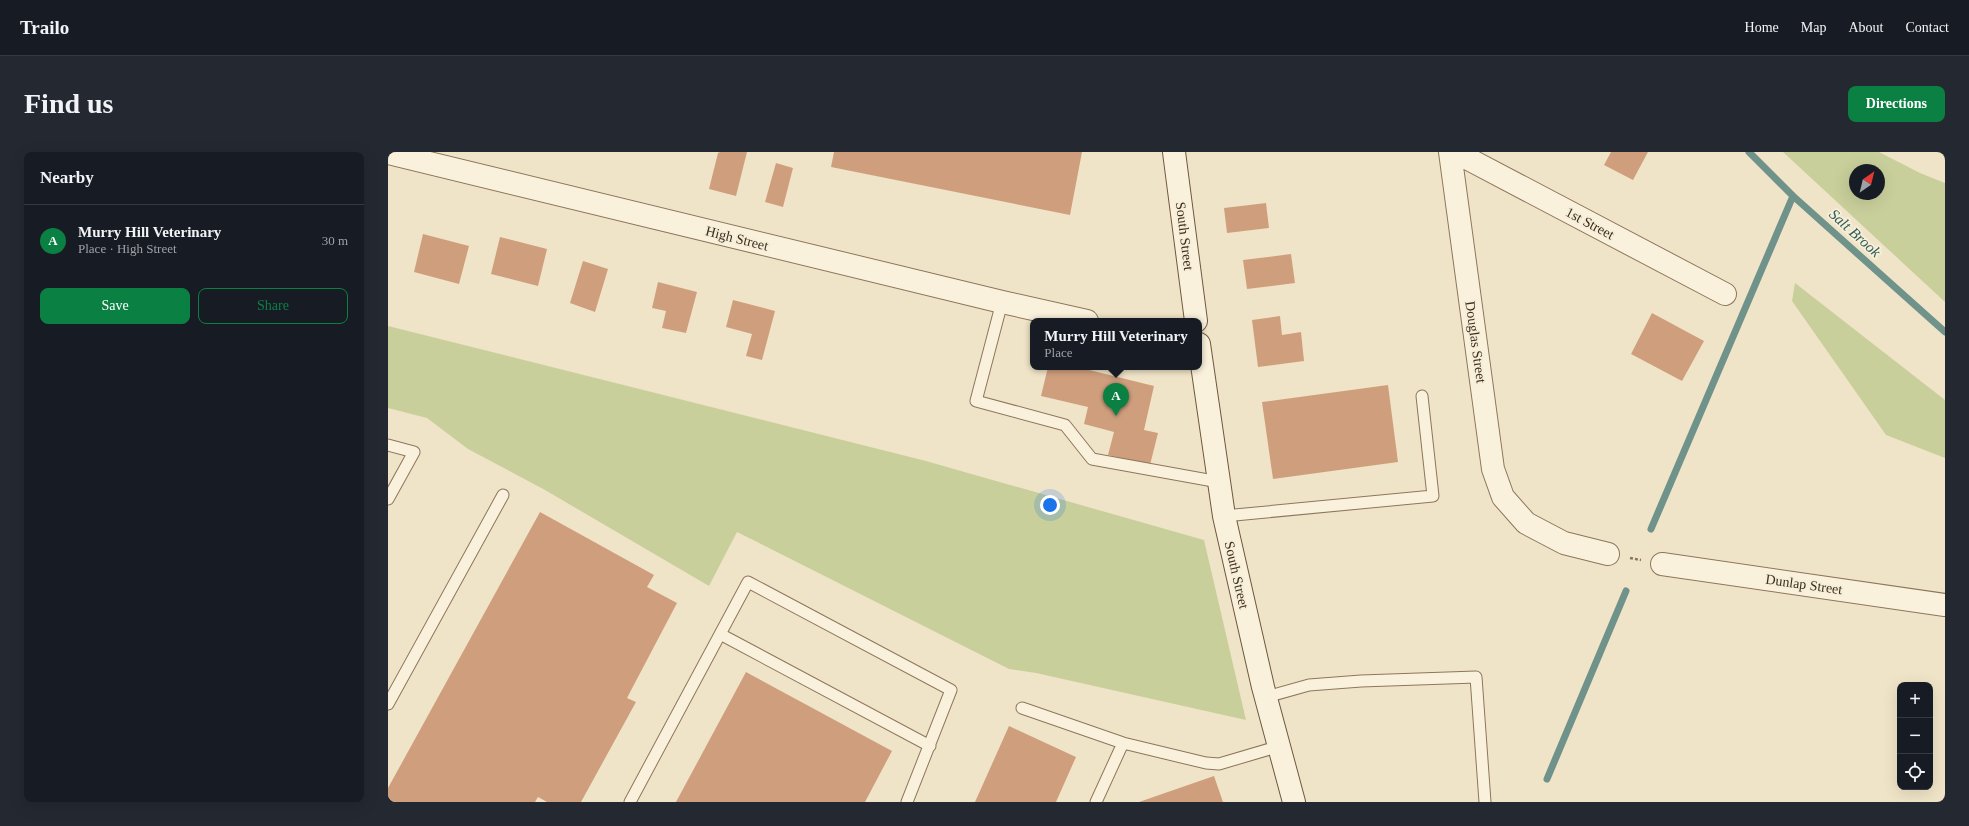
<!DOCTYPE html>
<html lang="en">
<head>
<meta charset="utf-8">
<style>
  body { margin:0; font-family:"Times New Roman",serif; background:#242831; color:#f1f3f6 }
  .controls { position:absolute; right:12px; bottom:12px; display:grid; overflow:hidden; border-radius:8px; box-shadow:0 4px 16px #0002 }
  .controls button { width:36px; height:36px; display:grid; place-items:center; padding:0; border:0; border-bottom:1px solid #363941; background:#171b24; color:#f1f3f6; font:20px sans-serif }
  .compass { position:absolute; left:1461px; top:12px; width:36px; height:36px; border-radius:50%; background:#171b24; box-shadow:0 4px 16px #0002; rotate:35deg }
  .you { position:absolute; left:662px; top:353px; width:14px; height:14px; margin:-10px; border:3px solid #fff; border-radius:50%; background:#1a73e8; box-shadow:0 0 0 6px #1a73e833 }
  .badge { display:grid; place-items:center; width:26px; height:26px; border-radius:50%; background:#0b8043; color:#fff; font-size:13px; font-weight:700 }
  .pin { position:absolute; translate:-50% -33px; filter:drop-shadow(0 1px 2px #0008) }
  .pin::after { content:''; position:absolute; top:21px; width:14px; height:12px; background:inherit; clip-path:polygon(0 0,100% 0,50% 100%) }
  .popup { position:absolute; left:642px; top:166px; width:172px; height:52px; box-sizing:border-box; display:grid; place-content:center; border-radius:8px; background:#171b24; filter:drop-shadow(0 1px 3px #0005); font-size:13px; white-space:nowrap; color:#9ea1a6 }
  .popup b { font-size:15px; color:#f1f3f6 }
  .popup::after { content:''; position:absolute; left:50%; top:100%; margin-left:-8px; border:8px solid transparent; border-top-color:#171b24 }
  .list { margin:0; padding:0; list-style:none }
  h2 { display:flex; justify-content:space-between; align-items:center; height:52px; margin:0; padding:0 16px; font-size:17px }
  h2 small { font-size:13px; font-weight:400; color:#9ea1a6 }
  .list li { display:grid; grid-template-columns:26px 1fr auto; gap:12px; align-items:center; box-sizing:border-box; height:72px; padding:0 16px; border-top:1px solid #363941 }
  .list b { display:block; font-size:15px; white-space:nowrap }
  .list p { margin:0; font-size:13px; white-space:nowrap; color:#9ea1a6 }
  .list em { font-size:13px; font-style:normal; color:#9ea1a6 }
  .actions { display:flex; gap:8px; padding:12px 16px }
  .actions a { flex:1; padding:9px 0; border:1px solid #0b8043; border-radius:8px; text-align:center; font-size:14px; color:#0b8043 }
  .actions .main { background:#0b8043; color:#fff }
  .icon { flex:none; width:22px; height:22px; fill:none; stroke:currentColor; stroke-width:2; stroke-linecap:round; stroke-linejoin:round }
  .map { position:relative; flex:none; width:1557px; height:650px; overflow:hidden; border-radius:8px }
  header { display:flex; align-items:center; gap:24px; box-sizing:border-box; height:56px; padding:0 20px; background:#171b24; border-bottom:1px solid #363941 }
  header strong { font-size:19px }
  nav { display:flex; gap:22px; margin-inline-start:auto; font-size:14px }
  .intro { display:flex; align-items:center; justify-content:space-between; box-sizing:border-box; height:96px; padding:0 24px }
  h1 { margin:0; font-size:28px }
  .button { padding:10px 18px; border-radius:8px; background:#0b8043; color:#fff; font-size:14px; font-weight:700 }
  main { display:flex; gap:24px; padding:0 24px }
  aside { flex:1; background:#171b24; border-radius:8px; box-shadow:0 4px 16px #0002 }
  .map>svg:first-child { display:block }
  .green { fill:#c9cf9b; fill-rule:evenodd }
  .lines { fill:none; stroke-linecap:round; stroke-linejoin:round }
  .stream { stroke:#6f938a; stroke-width:7 }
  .building { fill:#cf9f7d }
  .lane-casing { stroke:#8d765c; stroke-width:13 }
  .street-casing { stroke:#8d765c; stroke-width:24 }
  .secondary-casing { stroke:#6f573f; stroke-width:24 }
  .path { stroke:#8d765c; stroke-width:2.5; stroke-dasharray:3 2; stroke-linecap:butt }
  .lane { stroke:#faf1dc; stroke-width:11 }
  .street { stroke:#faf1dc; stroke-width:22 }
  .secondary { stroke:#faf1dc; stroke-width:22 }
  .labels { text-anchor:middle; stroke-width:4; stroke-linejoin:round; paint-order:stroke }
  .street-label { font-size:14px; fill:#3d2e20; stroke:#f7eed8 }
  .water-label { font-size:15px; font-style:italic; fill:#2f5d5a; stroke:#f7eed8 }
</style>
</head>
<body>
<header>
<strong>Trailo</strong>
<nav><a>Home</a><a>Map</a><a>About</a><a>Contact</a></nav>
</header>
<div class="intro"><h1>Find us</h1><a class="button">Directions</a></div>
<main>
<aside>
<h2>Nearby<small></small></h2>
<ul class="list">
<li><span class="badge">A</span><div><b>Murry Hill Veterinary</b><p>Place · High Street</p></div><em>30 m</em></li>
</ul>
<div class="actions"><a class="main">Save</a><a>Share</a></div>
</aside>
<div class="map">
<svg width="1557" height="650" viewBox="0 0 1557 650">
  <rect width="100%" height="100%" fill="#f0e4c8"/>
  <path class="green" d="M1395,0H1491L1532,21L1557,31V150ZM1467,18H1491V42H1467Z
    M1407,131L1557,248V306L1498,283L1404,149Z
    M0,174L538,309L816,388L858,568L648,521L621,517L349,380L321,434L157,338L80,297L39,266L0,256Z"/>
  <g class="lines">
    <path class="stream" d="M1361,0L1405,44L1557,180
      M1263,377L1405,44
      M1159,627L1238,439"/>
  </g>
  <path class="building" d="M332,0H359L348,44L321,37L330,1Z
    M446,0H694L682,63L443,15Z
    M1223,0H1260L1245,28L1216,13Z
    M388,11L405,16L395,55L377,50Z
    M878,51L881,76L839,81L836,56Z
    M35,82L81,94L71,132L26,120Z
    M112,85L159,97L150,134L103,122Z
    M903,102L907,131L859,137L855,108Z
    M195,109L220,117L207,160L182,151Z
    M270,130L309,140L298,181L274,176L278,159L264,156Z
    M345,148L387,159L374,208L358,204L364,182L338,175Z
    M1264,161L1316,189L1294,229L1243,202Z
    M892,164L894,183L913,180L916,209L870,215L864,168Z
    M660,215H689L766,234L756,278L770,281L762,313L720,303L726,280L696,272L700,255L653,244Z
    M1000,233L1010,310L885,327L874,250Z
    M152,360L266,423L259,435L289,451L239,546L248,550L193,650H159L150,645L147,650H0V636Z
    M358,520L504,599L477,650H288Z
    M621,574L688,605L668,650H587Z
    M826,624L835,650H751Z"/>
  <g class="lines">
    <g class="lane-casing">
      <path id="lane" d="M614,150L588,249L677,273L704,307L831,330
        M0,293L26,300L0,347
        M836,364L1045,344L1034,244
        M332,482L542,594
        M878,545L921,533L973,529L1088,525L1097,650
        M0,552L115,343
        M634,556L735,591L818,611L831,612L892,594
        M242,650L360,430L563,538L519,650
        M708,650L735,591"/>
    </g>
    <g class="street-casing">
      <path id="street" d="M1062,0L1105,317L1115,345L1138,371L1176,391L1220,402
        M1067,0L1337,142
        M0,1L614,150L699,169
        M1274,412L1557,453"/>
    </g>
    <g class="secondary-casing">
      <path id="secondary" d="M786,0L808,169
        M811,192L836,364L875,535L906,650"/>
    </g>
    <path class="path" d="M1242,406L1253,408"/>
    <use href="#lane" class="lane"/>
    <use href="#street" class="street"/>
    <use href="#secondary" class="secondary"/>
  </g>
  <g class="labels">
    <g class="street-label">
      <text transform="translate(1202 71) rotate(28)" y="5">1st Street</text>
      <text transform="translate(797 84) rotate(83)" y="5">South Street</text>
      <text transform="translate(349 86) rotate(14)" y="5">High Street</text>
      <text transform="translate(1088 190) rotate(82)" y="5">Douglas Street</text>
      <text transform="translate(849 423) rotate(77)" y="5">South Street</text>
      <text transform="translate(1416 432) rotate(8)" y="5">Dunlap Street</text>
    </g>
    <g class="water-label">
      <text transform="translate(1467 81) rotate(42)" y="5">Salt Brook</text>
    </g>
  </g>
</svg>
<div class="controls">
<button>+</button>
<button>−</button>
<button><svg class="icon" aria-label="locate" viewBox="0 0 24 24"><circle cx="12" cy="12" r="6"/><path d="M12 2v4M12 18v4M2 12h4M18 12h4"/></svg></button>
</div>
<svg class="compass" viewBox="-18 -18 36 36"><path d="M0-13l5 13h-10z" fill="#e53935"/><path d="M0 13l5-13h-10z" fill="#9ea1a6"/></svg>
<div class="you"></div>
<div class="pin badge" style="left:728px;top:264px">A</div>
<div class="popup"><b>Murry Hill Veterinary</b>Place</div>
</div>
</main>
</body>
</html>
